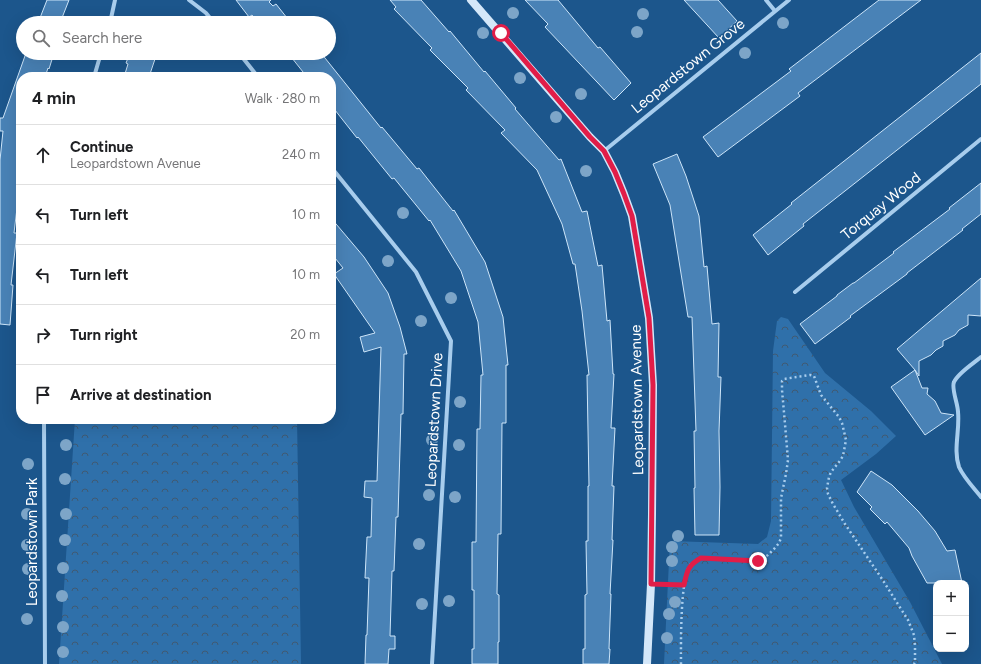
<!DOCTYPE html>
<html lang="en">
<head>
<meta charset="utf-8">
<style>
  body { margin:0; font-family:Figtree,sans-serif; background:#f6f6f6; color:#202124 }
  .controls { position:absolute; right:12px; bottom:12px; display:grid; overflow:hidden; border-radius:8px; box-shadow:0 4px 16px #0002 }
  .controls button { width:36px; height:36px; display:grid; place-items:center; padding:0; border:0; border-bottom:1px solid #e0e0e0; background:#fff; color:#202124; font:20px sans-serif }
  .stop { position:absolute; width:12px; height:12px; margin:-9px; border:3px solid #e11d48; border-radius:50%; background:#fff }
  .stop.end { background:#e11d48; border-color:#fff; box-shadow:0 1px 4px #0008 }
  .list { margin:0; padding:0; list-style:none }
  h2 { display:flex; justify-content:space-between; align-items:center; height:52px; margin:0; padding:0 16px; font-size:17px }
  h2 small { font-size:13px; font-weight:400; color:#757577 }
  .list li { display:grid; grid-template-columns:26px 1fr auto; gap:12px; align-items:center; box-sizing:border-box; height:60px; padding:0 16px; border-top:1px solid #e0e0e0 }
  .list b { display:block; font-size:15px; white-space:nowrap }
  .list p { margin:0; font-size:13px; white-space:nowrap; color:#757577 }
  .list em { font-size:13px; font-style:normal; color:#757577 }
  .icon { flex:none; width:22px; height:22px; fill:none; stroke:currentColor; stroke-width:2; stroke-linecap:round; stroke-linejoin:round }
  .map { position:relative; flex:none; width:981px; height:664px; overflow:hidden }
  .search { position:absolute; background:#fff; box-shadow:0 4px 16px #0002; left:16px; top:16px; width:320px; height:44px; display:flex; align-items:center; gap:10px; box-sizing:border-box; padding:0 14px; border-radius:22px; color:#757577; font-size:15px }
  .panel { position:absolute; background:#fff; box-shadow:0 4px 16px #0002; left:16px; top:72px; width:320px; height:352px; border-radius:16px }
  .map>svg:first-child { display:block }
  .park { fill:url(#park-crowns) }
  .building { fill:#4982b6; stroke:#cde5f9 }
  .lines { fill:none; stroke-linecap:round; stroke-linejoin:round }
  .path { stroke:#a8cded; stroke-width:2.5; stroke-dasharray:2 3; stroke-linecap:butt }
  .street { stroke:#a8cded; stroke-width:4 }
  .secondary { stroke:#d4e7f9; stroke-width:8 }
  .tree { fill:#7da5c8 }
  .route { stroke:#e11d48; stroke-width:5 }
  .labels { text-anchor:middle; stroke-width:3; stroke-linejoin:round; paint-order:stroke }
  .street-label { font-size:15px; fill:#fff; stroke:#1c568c }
</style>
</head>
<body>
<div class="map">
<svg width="981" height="664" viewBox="0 0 981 664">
  <defs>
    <pattern id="park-crowns" width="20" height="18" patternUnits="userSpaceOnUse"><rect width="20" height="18" fill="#2f70aa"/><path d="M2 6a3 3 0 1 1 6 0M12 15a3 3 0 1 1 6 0" fill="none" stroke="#405a72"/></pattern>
  </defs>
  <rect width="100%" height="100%" fill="#1c568c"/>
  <path class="park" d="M781,317L788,319L825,373L871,411L896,436L876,454L841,480L854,507L910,602L942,664H664L670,541L758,544L767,537L771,521L773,351L777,321Z
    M75,419H297L301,664H59Z"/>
  <path class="building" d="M47,0H69L60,23H38Z
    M236,0H271L269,2L273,6L276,4L291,23H259L252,15L249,17Z
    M390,0H421L449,32L450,31L484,72L485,71L516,108L515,109L559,160L561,159L582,212L587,211L598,266L602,265L607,321L610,320L613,374H614L611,428H615L612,486H614L612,540H613L610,594H611L609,649H610L609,664H583V649H585V595L587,594L586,541H588V486H589L587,375H589L582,311L575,264H573L562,224L537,170L501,133L505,130L466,90L468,88L430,50L432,48L394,9L396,7Z
    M525,0H558L598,48L600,47L631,83L614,100L545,27L548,24Z
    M684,0H718L737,21L719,38Z
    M879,0H921L798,93L800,96L718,157L703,137L791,71L789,69Z
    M26,53H54L49,69L48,68L45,77H21V175L14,233H17L11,285H13L10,325L0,324V160L3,131H0V118H3Z
    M130,53H157L149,77H124L128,64L126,63Z
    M288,53H321L381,128L382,127L417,169L419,168L453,211L454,210L485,262L503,317L508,365H506V423H502L501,534H498L497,594L499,595V642H498V664H472V649H474V590H472V542H476L477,429H480L481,375H483L478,322L461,271L430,220L429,221L394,178L392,179L358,137L357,138L331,105V77H307Z
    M981,53V84L803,224L804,226L768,255L753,235L792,204L791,203Z
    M677,154L686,176L699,216L704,267L707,266L712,324L719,323L718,377H721L719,431L720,487L719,535H695L694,488H695L694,431H696L692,317H688L670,205L653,164Z
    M981,183V214L962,229L963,230L907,273V274L850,316L851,317L815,344L800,324L837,296V295L853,283H854L894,253L893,252L950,209L949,208Z
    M331,218L364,257L388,293L400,327L407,354H404L403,414H401L398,517H396L394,571H392L390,636H395V649H389L388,664H365L366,635H367L369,578H365L367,537H371L372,498L364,497L365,481H377L381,347L364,352L360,337L375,333L334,274L343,268L331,253Z
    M981,278V316L968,315V325L959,330L955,335L943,341V346L936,350L931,355L919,361V376L915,370L922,388H928L927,394L935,401L941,413L954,415L925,435L891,387L915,370L897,349Z
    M871,471L892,485L918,511L935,531L947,551L955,550L962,583H927L912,556L909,548L887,522L885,524L870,509L872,507L857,492Z"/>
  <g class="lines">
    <path class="path" d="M663,584L684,585
      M681,664C681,645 680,579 690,565C693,562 697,560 701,558L758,561L768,555L774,549L779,543L781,538V498L786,474L788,460L785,424L782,390V381L784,379L810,375L814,376L821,395L839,417L842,423L846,440L843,456L839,462L831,472L829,477L827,488L828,494L833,504L845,524L882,579L908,620L914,635L915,646V662L914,664"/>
    <path class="street" d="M189,0L206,13L214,23
      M766,0L775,11
      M110,23L115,0
      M239,53L258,77
      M94,77L101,53
      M604,151L789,0
      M331,167L416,272L451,341L432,664
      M795,292L981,139
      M981,357C974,363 958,373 954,382C951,388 958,404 958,412C960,430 953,450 959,467C964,478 974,488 981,497
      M44,419L45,664"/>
    <path class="secondary" d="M471,0L590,137L604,151L615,172L624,194L632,216L649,318L653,385L652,514L651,584L647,664"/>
  </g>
  <g class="tree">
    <circle cx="513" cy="13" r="6"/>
    <circle cx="643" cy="14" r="6"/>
    <circle cx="783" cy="23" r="6"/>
    <circle cx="637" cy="32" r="6"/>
    <circle cx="483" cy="33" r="6"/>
    <circle cx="745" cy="53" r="6"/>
    <circle cx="520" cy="78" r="6"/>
    <circle cx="581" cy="94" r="6"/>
    <circle cx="556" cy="117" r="6"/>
    <circle cx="586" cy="171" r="6"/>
    <circle cx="403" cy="213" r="6"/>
    <circle cx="388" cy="261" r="6"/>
    <circle cx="451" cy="298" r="6"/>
    <circle cx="421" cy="321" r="6"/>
    <circle cx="460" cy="402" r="6"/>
    <circle cx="432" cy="440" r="6"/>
    <circle cx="66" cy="445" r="6"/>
    <circle cx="459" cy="445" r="6"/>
    <circle cx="28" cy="464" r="6"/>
    <circle cx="65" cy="479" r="6"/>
    <circle cx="429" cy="495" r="6"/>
    <circle cx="455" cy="497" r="6"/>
    <circle cx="27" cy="514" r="6"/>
    <circle cx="66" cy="514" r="6"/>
    <circle cx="678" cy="536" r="6"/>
    <circle cx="65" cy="540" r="6"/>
    <circle cx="419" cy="544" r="6"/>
    <circle cx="27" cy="545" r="6"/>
    <circle cx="672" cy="547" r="6"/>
    <circle cx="672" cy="561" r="6"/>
    <circle cx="63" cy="568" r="6"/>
    <circle cx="28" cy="569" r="6"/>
    <circle cx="62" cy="596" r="6"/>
    <circle cx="449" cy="601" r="6"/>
    <circle cx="675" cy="602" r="6"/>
    <circle cx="422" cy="604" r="6"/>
    <circle cx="669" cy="614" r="6"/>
    <circle cx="27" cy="619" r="6"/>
    <circle cx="63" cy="627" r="6"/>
    <circle cx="667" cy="638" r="6"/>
    <circle cx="63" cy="652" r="6"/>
  </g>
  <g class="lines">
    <path class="route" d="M501,33L590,137L604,151L615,172L624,194L632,216L649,318L653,385L651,584L684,585C687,571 688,565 701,558L758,561"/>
  </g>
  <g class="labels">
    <g class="street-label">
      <text transform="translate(688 66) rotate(-39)" y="5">Leopardstown Grove</text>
      <text transform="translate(881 206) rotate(-39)" y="5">Torquay Wood</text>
      <text transform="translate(637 400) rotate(-91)" y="5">Leopardstown Avenue</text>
      <text transform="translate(434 420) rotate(-87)" y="5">Leopardstown Drive</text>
      <text transform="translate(32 542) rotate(-90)" y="5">Leopardstown Park</text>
    </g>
  </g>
</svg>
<div class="controls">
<button>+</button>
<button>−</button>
</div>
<div class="stop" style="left:501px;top:33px"></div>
<div class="stop end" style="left:758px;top:561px"></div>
<div class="search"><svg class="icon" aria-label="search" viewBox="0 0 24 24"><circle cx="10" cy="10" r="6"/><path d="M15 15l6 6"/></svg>Search here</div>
<section class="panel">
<h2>4 min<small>Walk · 280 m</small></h2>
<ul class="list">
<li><svg class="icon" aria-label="ahead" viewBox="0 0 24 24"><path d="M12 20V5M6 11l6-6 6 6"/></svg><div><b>Continue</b><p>Leopardstown Avenue</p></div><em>240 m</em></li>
<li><svg class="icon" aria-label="left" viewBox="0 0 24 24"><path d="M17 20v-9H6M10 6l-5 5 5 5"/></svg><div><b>Turn left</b></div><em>10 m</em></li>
<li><svg class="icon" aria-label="left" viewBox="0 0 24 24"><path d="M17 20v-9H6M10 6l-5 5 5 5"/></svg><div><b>Turn left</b></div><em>10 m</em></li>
<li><svg class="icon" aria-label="right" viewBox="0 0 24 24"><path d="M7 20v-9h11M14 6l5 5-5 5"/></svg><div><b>Turn right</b></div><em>20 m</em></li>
<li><svg class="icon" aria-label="arrive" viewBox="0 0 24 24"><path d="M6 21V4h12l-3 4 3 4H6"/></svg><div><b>Arrive at destination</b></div></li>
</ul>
</section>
</div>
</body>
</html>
